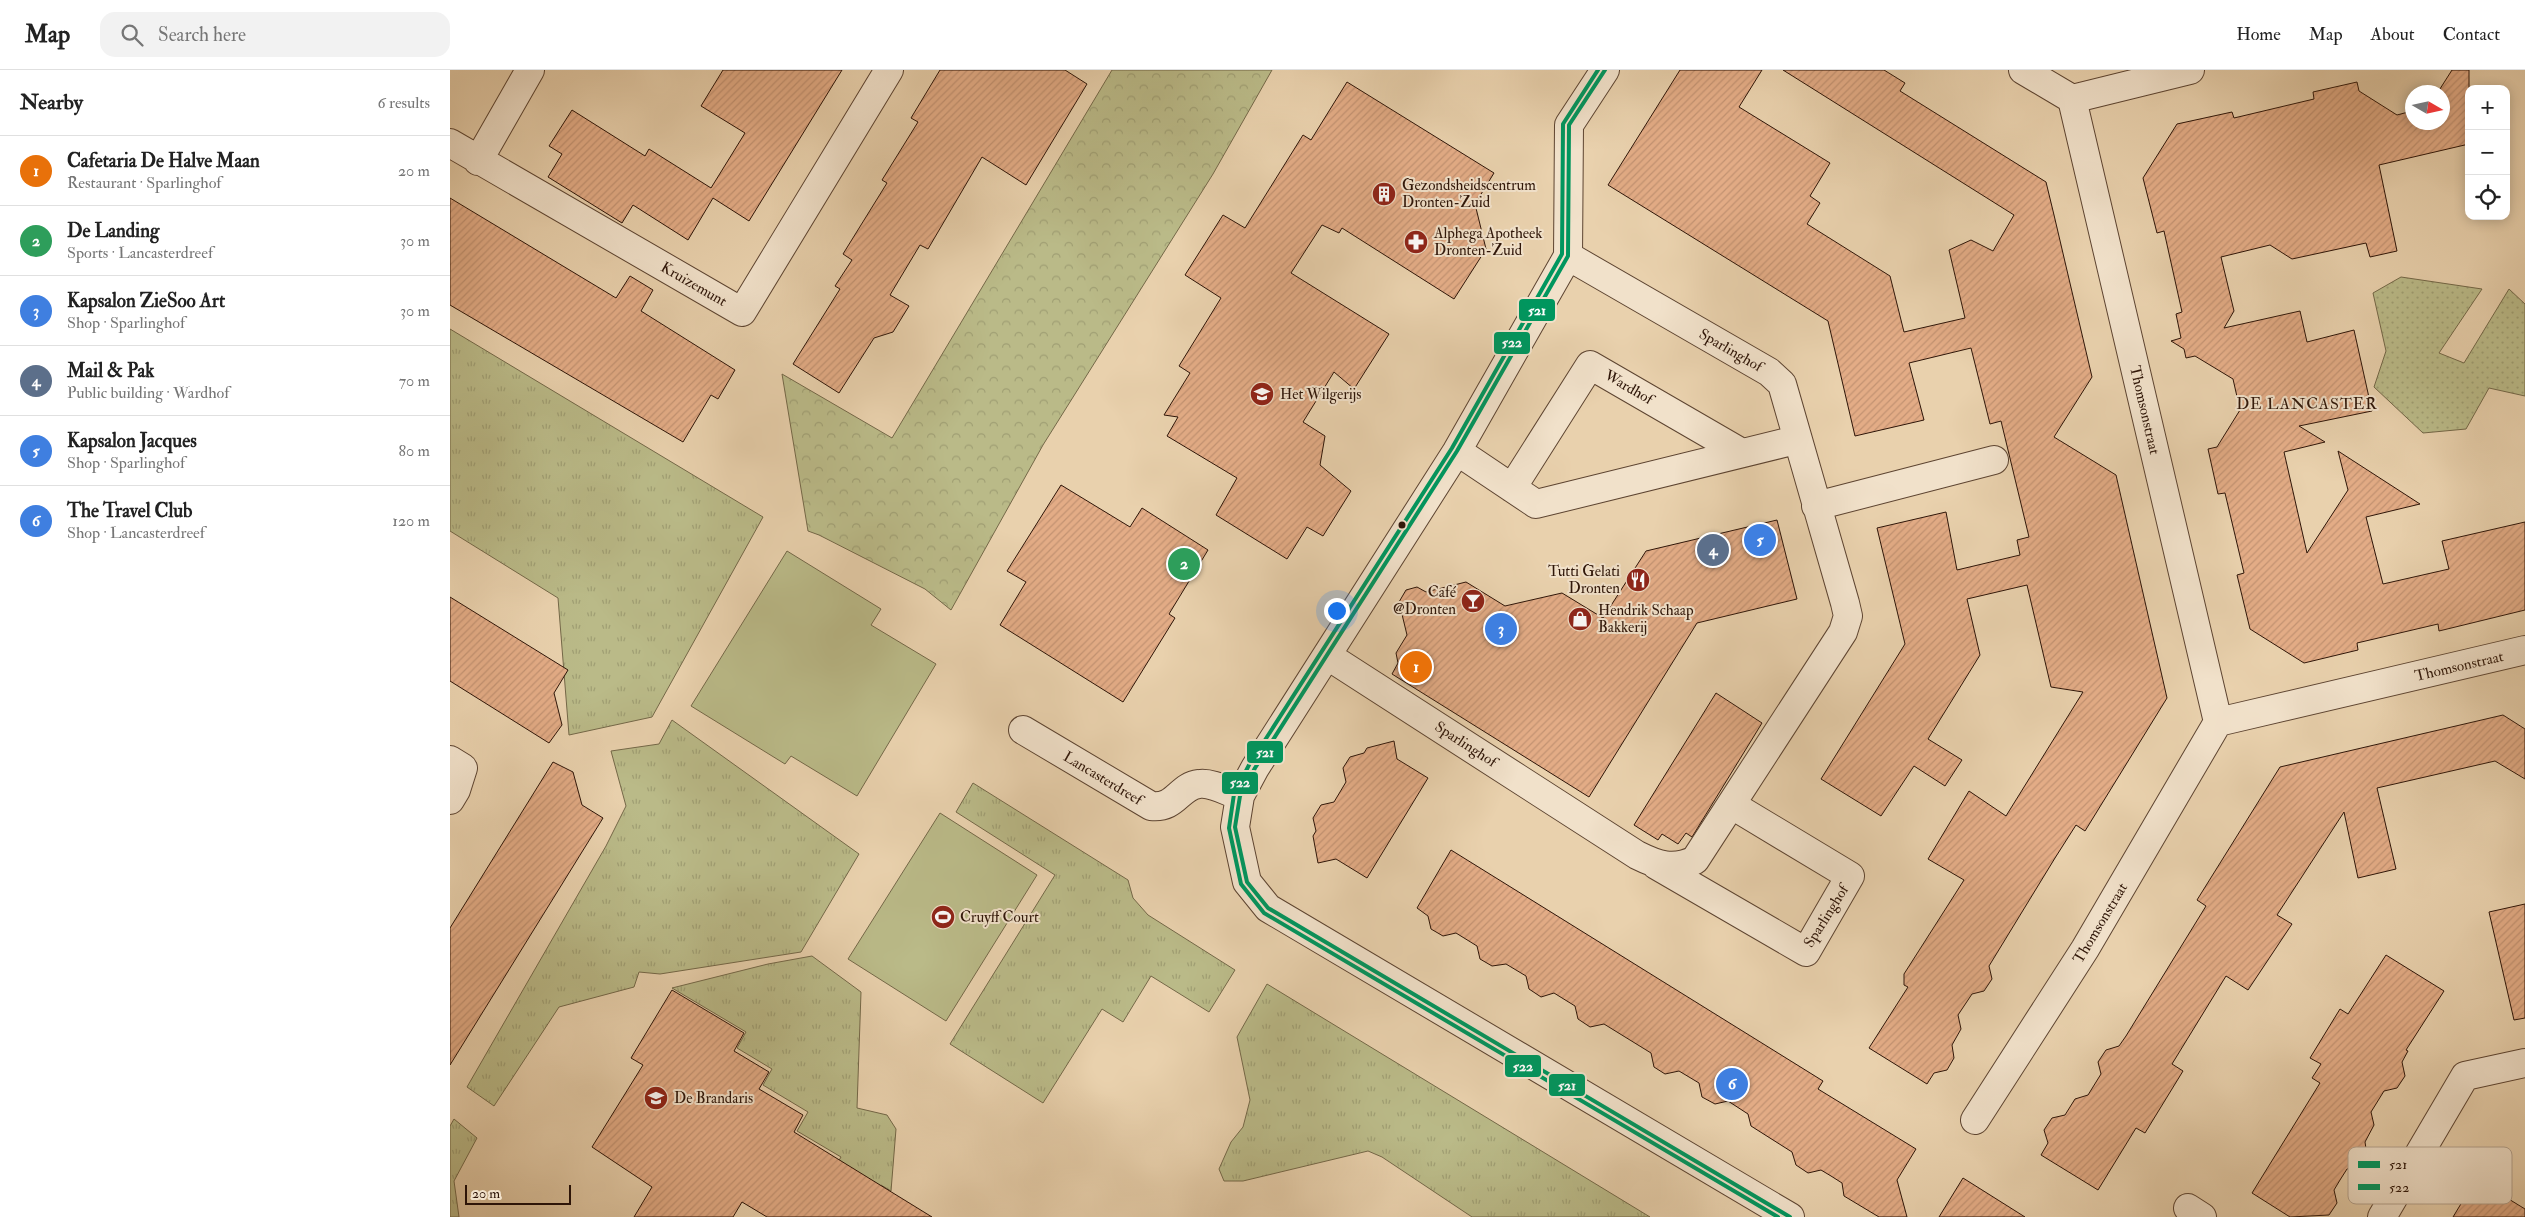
<!DOCTYPE html>
<html lang="en">
<head>
<meta charset="utf-8">
<style>
  body { margin:0; font-family:"IM FELL Double Pica",serif; background:#f2f2f2; color:#222 }
  .controls { position:absolute; right:15px; top:15px; display:grid; overflow:hidden; border-radius:10px; box-shadow:0 2px 12px #0003 }
  .controls button { width:45px; height:45px; display:grid; place-items:center; padding:0; border:0; border-bottom:1px solid #e0e0e0; background:#fff; color:#222; font:25px sans-serif }
  .compass { position:absolute; left:1955px; top:15px; width:45px; height:45px; border-radius:50%; background:#fff; box-shadow:0 2px 12px #0003; rotate:99deg }
  .scale { position:absolute; left:15px; bottom:12px; width:106px; box-sizing:border-box; padding-left:5px; border:2px solid #2e1508; border-top:0; font-size:14px; line-height:18px; white-space:nowrap; color:#2e1508; -webkit-text-stroke:4px #f1e1ca; paint-order:stroke }
  .you { position:absolute; left:886px; top:540px; width:18px; height:18px; margin:-12px; border:4px solid #fff; border-radius:50%; background:#1a73e8; box-shadow:0 0 0 8px #1a73e833 }
  .badge { display:grid; place-items:center; width:32px; height:32px; border-radius:50%; background:#8f2418; color:#fff; font-size:16px; font-weight:700 }
  .pin { position:absolute; translate:-50% -50%; border:2px solid #fff; box-shadow:0 1px 5px #0006 }
  .list { margin:0; padding:0; list-style:none }
  h2 { display:flex; justify-content:space-between; align-items:center; height:65px; margin:0; padding:0 20px; font-size:21px }
  h2 small { font-size:16px; font-weight:400; color:#767676 }
  .list li { display:grid; grid-template-columns:32px 1fr auto; gap:15px; align-items:center; box-sizing:border-box; height:70px; padding:0 20px; border-top:1px solid #e0e0e0 }
  .list b { display:block; font-size:19px; white-space:nowrap }
  .list p { margin:0; font-size:16px; white-space:nowrap; color:#767676 }
  .list em { font-size:16px; font-style:normal; color:#767676 }
  .icon { flex:none; width:28px; height:28px; fill:none; stroke:currentColor; stroke-width:2; stroke-linecap:round; stroke-linejoin:round }
  .map { position:relative; flex:none; width:2075px; height:1147px; overflow:hidden }
  header { display:flex; align-items:center; gap:30px; box-sizing:border-box; height:70px; padding:0 25px; background:#fff; border-bottom:1px solid #e0e0e0 }
  header strong { font-size:24px }
  nav { display:flex; gap:28px; margin-inline-start:auto; font-size:18px }
  .search { width:350px; height:45px; background:#f2f2f2; display:flex; align-items:center; gap:12px; box-sizing:border-box; padding:0 18px; border-radius:15px; color:#767676; font-size:19px }
  main { display:flex }
  aside { flex:1; background:#fff }
  .map>svg:first-child { display:block }
  .grass { fill:url(#grass-tufts); stroke:#746848 }
  .forest { fill:url(#forest-crowns); stroke:#746848 }
  .park { fill:url(#park-dots); stroke:#746848 }
  .pitch { fill:#baba88; stroke:#746848 }
  .building { fill:url(#building-hatch); stroke:#2e1508 }
  .lines { fill:none; stroke-linecap:round; stroke-linejoin:round }
  .minor-casing { stroke:#5d4431; stroke-width:30 }
  .minor { stroke:#f1e1ca; stroke-width:28 }
  .bus-1-casing { stroke:#f1e1ca; stroke-width:8 }
  .bus-2-casing { stroke:#f1e1ca; stroke-width:8 }
  .bus-1 { stroke:#00965e; stroke-width:4 }
  .bus-2 { stroke:#00965e; stroke-width:4 }
  .bus-dot { fill:#2e1508; stroke:#f1e1ca; stroke-width:2 }
  .labels { text-anchor:middle; stroke-width:4; stroke-linejoin:round; paint-order:stroke }
  .poi-label { font-size:15px; fill:#2e1508; stroke:#f1e1ca; text-anchor:start }
  .street-label { font-size:15px; fill:#2e1508; stroke:#f1e1ca }
  .neighbourhood-label { font-size:16px; letter-spacing:1px; fill:#2e1508; stroke:#f1e1ca }
  .key { fill:#f1e1ca; stroke:#b6a490; stroke-width:1 }
  .key-label { font-size:14px; fill:#2e1508 }
  .line-badge { stroke:#f1e1ca; stroke-width:2 }
  .badge-label { font-size:14px; text-anchor:middle; font-weight:bold; fill:#fff }
</style>
</head>
<body>
<header>
<strong>Map</strong>
<div class="search"><svg class="icon" aria-label="search" viewBox="0 0 24 24"><circle cx="10" cy="10" r="6"/><path d="M15 15l6 6"/></svg>Search here</div>
<nav><a>Home</a><a>Map</a><a>About</a><a>Contact</a></nav>
</header>
<main>
<aside>
<h2>Nearby<small>6 results</small></h2>
<ul class="list">
<li><span class="badge" style="background:#e8710a">1</span><div><b>Cafetaria De Halve Maan</b><p>Restaurant · Sparlinghof</p></div><em>20 m</em></li>
<li><span class="badge" style="background:#2e9e5b">2</span><div><b>De Landing</b><p>Sports · Lancasterdreef</p></div><em>30 m</em></li>
<li><span class="badge" style="background:#3f7fe0">3</span><div><b>Kapsalon ZieSoo Art</b><p>Shop · Sparlinghof</p></div><em>30 m</em></li>
<li><span class="badge" style="background:#5c6f8a">4</span><div><b>Mail &amp; Pak</b><p>Public building · Wardhof</p></div><em>70 m</em></li>
<li><span class="badge" style="background:#3f7fe0">5</span><div><b>Kapsalon Jacques</b><p>Shop · Sparlinghof</p></div><em>80 m</em></li>
<li><span class="badge" style="background:#3f7fe0">6</span><div><b>The Travel Club</b><p>Shop · Lancasterdreef</p></div><em>120 m</em></li>
</ul>
</aside>
<div class="map">
<svg width="2075" height="1147" viewBox="0 0 2075 1147">
  <defs>
    <pattern id="grass-tufts" width="24" height="20" patternUnits="userSpaceOnUse" patternTransform="scale(1.25)"><rect width="24" height="20" fill="#baba88"/><path d="M3 7l-1-3M5 7V3M7 7l1-3M15 17l-1-3M17 17v-4M19 17l1-3" fill="none" stroke="#a09f74"/></pattern>
    <pattern id="forest-crowns" width="20" height="18" patternUnits="userSpaceOnUse" patternTransform="scale(1.25)"><rect width="20" height="18" fill="#baba88"/><path d="M2 6a3 3 0 1 1 6 0M12 15a3 3 0 1 1 6 0" fill="none" stroke="#a09f74"/></pattern>
    <pattern id="park-dots" width="8" height="8" patternUnits="userSpaceOnUse" patternTransform="scale(1.25)"><rect width="8" height="8" fill="#baba88"/><path d="M2 2h.1M6 6h.1" fill="none" stroke="#a09f74" stroke-width="1.8" stroke-linecap="round"/></pattern>
    <pattern id="building-hatch" width="6" height="6" patternUnits="userSpaceOnUse" patternTransform="scale(1.25)"><rect width="6" height="6" fill="#e3ac86"/><path d="M-1 1l2-2M0 6l6-6M5 7l2-2" fill="none" stroke="#c39372"/></pattern>
  </defs>
  <rect width="100%" height="100%" fill="#e9d1ad"/>
  <filter id="stains"><feTurbulence type="fractalNoise" baseFrequency=".004" numOctaves="4"/><feColorMatrix values="0 0 0 0 .2 0 0 0 0 .09 0 0 0 0 .02 0 0 0 .5 -.17"/></filter>
  <radialGradient id="worn" r=".72"><stop offset=".6" stop-color="#630" stop-opacity="0"/><stop offset="1" stop-color="#630" stop-opacity=".3"/></radialGradient>
  <path class="grass" d="M0,259L313,447L202,647L119,665L108,528L0,461Z
    M222,650L409,784L351,882L210,904L189,902L184,917L109,937L44,1036L17,1017L156,776L176,736L161,681L209,674Z
    M523,713L678,810L683,828L698,845L785,900L759,942L701,906L673,952L652,939L593,1033L500,974L605,805L506,742Z
    M362,886L411,922L407,1038L437,1045L446,1059L441,1121L431,1115L423,1129L381,1104L391,1087L347,1061L358,1042L313,1015L322,999L287,978L296,962L222,918L318,894Z
    M817,914L1200,1147H1022L932,1087L918,1081L793,1111H774L769,1099L781,1072L793,1057L800,1030L787,967Z
    M4,1049L27,1068L4,1111L9,1147H0V1056Z"/>
  <path class="forest" d="M662,0H822L763,104L593,375L501,540L475,519L369,465L358,461L332,304L442,368Z"/>
  <path class="park" d="M1951,207L2032,219L1989,283L2014,293L2059,219L2075,234V326L2039,318L2016,359L1973,363L1924,317L1936,281L1923,223Z"/>
  <path class="pitch" d="M337,481L431,539L421,555L486,594L407,726L341,686L335,694L241,636Z
    M490,743L587,805L496,951L398,889Z"/>
  <path class="building" d="M273,0H392L299,151L263,128L238,170L183,135L172,153L98,107L112,84L99,76L122,40L195,86L199,79L261,118L295,63L251,36Z
    M490,0H615L637,14L576,115L532,87L478,179L470,175L440,225L459,236L443,262L424,268L389,323L343,294L390,219L385,216L402,190L393,184L437,113L432,110L468,52L461,48Z
    M1230,0H1312L1289,37L1380,93L1360,126L1370,133L1357,154L1440,206L1454,262L1515,248L1499,180L1521,170L1543,181L1564,145L1333,0H1434L1455,13L1450,21L1596,112L1604,145L1642,307L1604,367L1666,405L1717,628L1635,761L1626,755L1605,788L1539,896L1542,909L1534,921L1522,924L1508,945L1511,959L1502,975L1504,988L1497,1000L1484,1003L1477,1014L1419,978L1458,917L1454,915V904L1514,810L1478,789L1519,721L1556,746L1633,622L1601,617L1577,515L1517,529L1530,585L1478,669L1512,690L1495,716L1464,696L1431,746L1371,709L1455,574L1427,458L1496,442L1507,500L1570,485L1567,470L1579,467L1551,351L1540,354L1521,278L1459,293L1474,350L1405,366L1378,251L1158,115Z
    M2002,0H2019V74L1929,95L1947,181L1920,187L1916,173L1842,189L1820,175L1771,187L1784,241L1774,258L1850,241L1857,272L1904,260L1922,341L1849,356L1875,372L1834,382L1857,483L1898,420L1888,381L1970,434L1916,447L1933,514L1999,499L1992,471L2075,452V540L1989,561L1988,554L1907,573L1908,580L1854,593L1800,559L1787,505L1794,503L1775,423L1768,424L1758,379L1767,377L1790,340L1783,309L1745,286L1736,288L1734,279L1721,271L1731,268L1726,244L1732,242L1714,161L1707,163L1693,108L1727,54L1782,42L1784,48L1864,29L1863,22L1907,12L1909,21L1947,45L1962,41V52H1992V22H1988Z
    M897,12L1044,103L1025,134L1036,179L1004,229L892,158L889,163L872,155L841,203L939,264L904,319L884,302L853,352L875,366L870,395L901,421L873,466L857,457L837,489L766,445L787,408L717,366L728,347L714,345L740,303L729,296L771,228L735,205L773,145L795,158L853,65L861,70Z
    M0,128L166,228L180,206L203,220L191,241L285,300L268,329L261,325L233,372L0,235Z
    M611,415L680,457L692,438L758,480L719,544L725,548L673,632L550,555L576,512L557,501Z
    M1327,450L1347,529L1247,553L1139,727L942,604L948,593L946,583L957,565L949,532L956,520L967,517L976,522L1016,512L1055,536L1112,523L1153,548L1196,481Z
    M0,527L118,600L104,623L112,655L99,673L0,611Z
    M1266,623L1312,653L1242,767L1236,763L1228,774L1212,764L1208,770L1184,755Z
    M2053,645L2075,659V709L2045,691L1927,718L1946,799L1908,808L1894,742L1827,845L1842,854L1798,920L1776,906L1722,994L1733,1001L1695,1063L1686,1058L1648,1120L1591,1085L1598,1073L1594,1060L1602,1048L1615,1045L1625,1029L1638,1025L1651,1004L1648,992L1656,980L1669,976L1676,966L1756,836L1747,830L1830,697Z
    M944,671L947,689L978,708L917,808L886,789L868,793L863,766L866,761L863,748L871,735L884,732L896,712L893,698L900,687L914,683L917,678Z
    M103,692L123,702L132,735L153,748L0,995V858Z
    M1001,780L1373,1011L1368,1019L1466,1079L1447,1110L1457,1147H1429L1394,1126L1392,1113L1381,1106L1371,1100L1358,1103L1346,1095L1342,1082L1301,1056L1298,1044L1278,1031L1265,1034L1252,1027L1249,1013L1229,1001L1215,1004L1204,997L1201,983L1154,954L1140,957L1128,949L1125,936L1104,923L1091,927L1079,919L1076,906L1056,894L1042,896L1030,889L1027,876L1006,863L993,866L981,859L978,846L967,838Z
    M2075,834V948L2064,950L2039,842Z
    M1936,885L1994,921L1956,980L1958,981L1952,992L1955,1006L1947,1018L1934,1021L1921,1042L1924,1055L1915,1072L1917,1085L1910,1096L1897,1099L1890,1110L1884,1120L1887,1133L1879,1145L1840,1147L1802,1123L1870,1013L1862,1008L1871,994L1860,988L1890,939L1898,944Z
    M222,920L294,963L284,981L319,1002L309,1019L353,1045L344,1062L482,1147H317L292,1132L283,1147H184L202,1117L142,1077L193,995L181,988Z
    M1513,1108L1575,1147H1489Z
    M2026,1109L2075,1139V1147H2003Z"/>
  <g class="lines">
    <g class="minor-casing">
      <path id="minor" d="M1155,0L1119,55L1118,186L1007,381L805,698L790,726L785,757L797,812L818,838L1340,1147
        M1573,0L1622,29
        M1740,0L1622,29L1768,652L2075,580
        M0,73L292,242L439,0
        M28,91L80,0
        M1007,381L1086,434L1346,370
        M1062,418L1140,295L1292,383
        M1366,436L1544,390
        M878,586L1187,785C1207,795 1223,801 1245,790L1393,562L1398,546L1395,533L1332,314L1319,302L1118,186
        M573,660L701,736C726,739 729,716 749,714C762,712 778,722 790,726
        M0,690L13,698L6,720L0,730
        M1206,795L1356,882L1400,806L1282,735
        M1525,1050L1635,879L1768,652
        M1738,1138L1752,1147
        M1932,1147L2015,1006L2075,993"/>
    </g>
    <use href="#minor" class="minor"/>
    <g class="bus-1-casing">
      <path id="bus-1" d="M1155,0L1119,55L1118,186L1007,381L805,698L790,726L785,757L797,812L818,838L1340,1147"/>
    </g>
    <g class="bus-2-casing">
      <path id="bus-2" d="M1148,0L1113,54L1112,184L1002,378L799,695L784,724L779,758L791,814L814,843L1328,1147"/>
    </g>
    <use href="#bus-1" class="bus-1"/>
    <use href="#bus-2" class="bus-2"/>
  </g>
  <defs>
    <g id="building-disc" transform="scale(1.25)"><circle r="9.5" fill="#8f2418" stroke="#f1e1ca"/><path d="M-4-6H4V6H1V3H-1V6H-4ZM-2.5-4.3h1.7v1.8h-1.7ZM.8-4.3h1.7v1.8H.8ZM-2.5-1h1.7V.8h-1.7ZM.8-1h1.7V.8H.8Z" fill="#fff"/></g>
    <g id="pharmacy-disc" transform="scale(1.25)"><circle r="9.5" fill="#8f2418" stroke="#f1e1ca"/><path d="M-2-6h4v4h4v4h-4v4h-4v-4h-4v-4h4Z" fill="#fff"/></g>
    <g id="school-disc" transform="scale(1.25)"><circle r="9.5" fill="#8f2418" stroke="#f1e1ca"/><path d="M0-5L7-2L0 1L-7-2ZM-4 1L0 2.5L4 1V4Q0 6-4 4Z" fill="#fff"/></g>
    <g id="restaurant-disc" transform="scale(1.25)"><circle r="9.5" fill="#8f2418" stroke="#f1e1ca"/><path d="M-5-6h1v4h1v-4h1v4h1v-4h1v5L-1.5 .5V6h-2V.5L-5-1ZM5-6V6H3V1.5H1.5Q1.5-4 5-6Z" fill="#fff"/></g>
    <g id="bar-disc" transform="scale(1.25)"><circle r="9.5" fill="#8f2418" stroke="#f1e1ca"/><path d="M-6-5H6L.8 .8V4.5H3.5V6h-7V4.5H-.8V.8Z" fill="#fff"/></g>
    <g id="shop-disc" transform="scale(1.25)"><circle r="9.5" fill="#8f2418" stroke="#f1e1ca"/><path d="M-5-2.5h2.3a2.7 3.5 0 0 1 5.4 0H5L5.5 6h-11ZM-1.5-2.5h3a1.5 2.3 0 0 0-3 0Z" fill="#fff"/></g>
    <g id="stadium-disc" transform="scale(1.25)"><circle r="9.5" fill="#8f2418" stroke="#f1e1ca"/><path d="M0-5a6.5 5 0 1 0 0 10a6.5 5 0 1 0 0-10ZM-3.5-1.8h7v3.6h-7Z" fill="#fff"/></g>
  </defs>
  <g fill-rule="evenodd">
    <use href="#building-disc" x="934" y="124"/>
    <use href="#pharmacy-disc" x="966" y="172"/>
    <use href="#school-disc" x="812" y="324"/>
    <use href="#restaurant-disc" x="1188" y="510"/>
    <use href="#bar-disc" x="1023" y="531"/>
    <use href="#shop-disc" x="1130" y="549"/>
    <use href="#stadium-disc" x="493" y="847"/>
    <use href="#school-disc" x="206" y="1028"/>
  </g>
  <circle class="bus-dot" cx="952" cy="455" r="4.5"/>
  <g class="labels">
    <g class="poi-label">
      <text x="952" y="120">Gezondsheidscentrum<tspan x="952" dy="17">Dronten-Zuid</tspan></text>
      <text x="984" y="168">Alphega Apotheek<tspan x="984" dy="17">Dronten-Zuid</tspan></text>
      <text x="830" y="329">Het Wilgerijs</text>
      <text x="1170" y="506" text-anchor="end">Tutti Gelati<tspan x="1170" dy="17">Dronten</tspan></text>
      <text x="1006" y="527" text-anchor="end">Café<tspan x="1006" dy="17">@Dronten</tspan></text>
      <text x="1148" y="545">Hendrik Schaap<tspan x="1148" dy="17">Bakkerij</tspan></text>
      <text x="510" y="852">Cruyff Court</text>
      <text x="224" y="1033">De Brandaris</text>
    </g>
    <g class="street-label">
      <text transform="translate(244 214) rotate(30)" y="5">Kruizemunt</text>
      <text transform="translate(1281 280) rotate(30)" y="5">Sparlinghof</text>
      <text transform="translate(1179 317) rotate(30)" y="5">Wardhof</text>
      <text transform="translate(1695 340) rotate(77)" y="5">Thomsonstraat</text>
      <text transform="translate(2009 596) rotate(-13)" y="5">Thomsonstraat</text>
      <text transform="translate(1016 674) rotate(33)" y="5">Sparlinghof</text>
      <text transform="translate(653 708) rotate(31)" y="5">Lancasterdreef</text>
      <text transform="translate(1376 846) rotate(-58)" y="5">Sparlinghof</text>
      <text transform="translate(1650 853) rotate(-59)" y="5">Thomsonstraat</text>
    </g>
    <g class="neighbourhood-label">
      <text x="1857" y="339">DE LANCASTER</text>
    </g>
  </g>
  <rect x="1898" y="1077" width="164" height="57" rx="8" class="key"/>
  <rect x="1908" y="1091" width="22" height="7" fill="#00965e"/>
  <rect x="1908" y="1114" width="22" height="6" fill="#00965e"/>
  <g class="key-label">
    <text x="1939" y="1099">521</text>
    <text x="1939" y="1122">522</text>
  </g>
  <g class="line-badge">
    <rect x="1068" y="228" width="38" height="24" rx="5" fill="#00965e"/>
    <rect x="1043" y="261" width="38" height="24" rx="5" fill="#00965e"/>
    <rect x="796" y="670" width="38" height="24" rx="5" fill="#00965e"/>
    <rect x="771" y="701" width="38" height="24" rx="5" fill="#00965e"/>
    <rect x="1054" y="984" width="38" height="24" rx="5" fill="#00965e"/>
    <rect x="1098" y="1003" width="38" height="24" rx="5" fill="#00965e"/>
  </g>
  <g class="badge-label">
    <text x="1087" y="245">521</text>
    <text x="1062" y="277">522</text>
    <text x="815" y="687">521</text>
    <text x="790" y="717">522</text>
    <text x="1073" y="1001">522</text>
    <text x="1117" y="1020">521</text>
  </g>
  <rect width="100%" height="100%" filter="url(#stains)"/>
  <rect width="100%" height="100%" fill="url(#worn)"/>
</svg>
<div class="controls">
<button>+</button>
<button>−</button>
<button><svg class="icon" aria-label="locate" viewBox="0 0 24 24"><circle cx="12" cy="12" r="6"/><path d="M12 2v4M12 18v4M2 12h4M18 12h4"/></svg></button>
</div>
<svg class="compass" viewBox="-18 -18 36 36"><path d="M0-13l5 13h-10z" fill="#e53935"/><path d="M0 13l5-13h-10z" fill="#767676"/></svg>
<div class="scale">20 m</div>
<div class="you"></div>
<div class="pin badge" style="left:966px;top:597px;background:#e8710a">1</div>
<div class="pin badge" style="left:734px;top:494px;background:#2e9e5b">2</div>
<div class="pin badge" style="left:1051px;top:559px;background:#3f7fe0">3</div>
<div class="pin badge" style="left:1263px;top:480px;background:#5c6f8a">4</div>
<div class="pin badge" style="left:1310px;top:470px;background:#3f7fe0">5</div>
<div class="pin badge" style="left:1282px;top:1014px;background:#3f7fe0">6</div>
</div>
</main>
</body>
</html>
